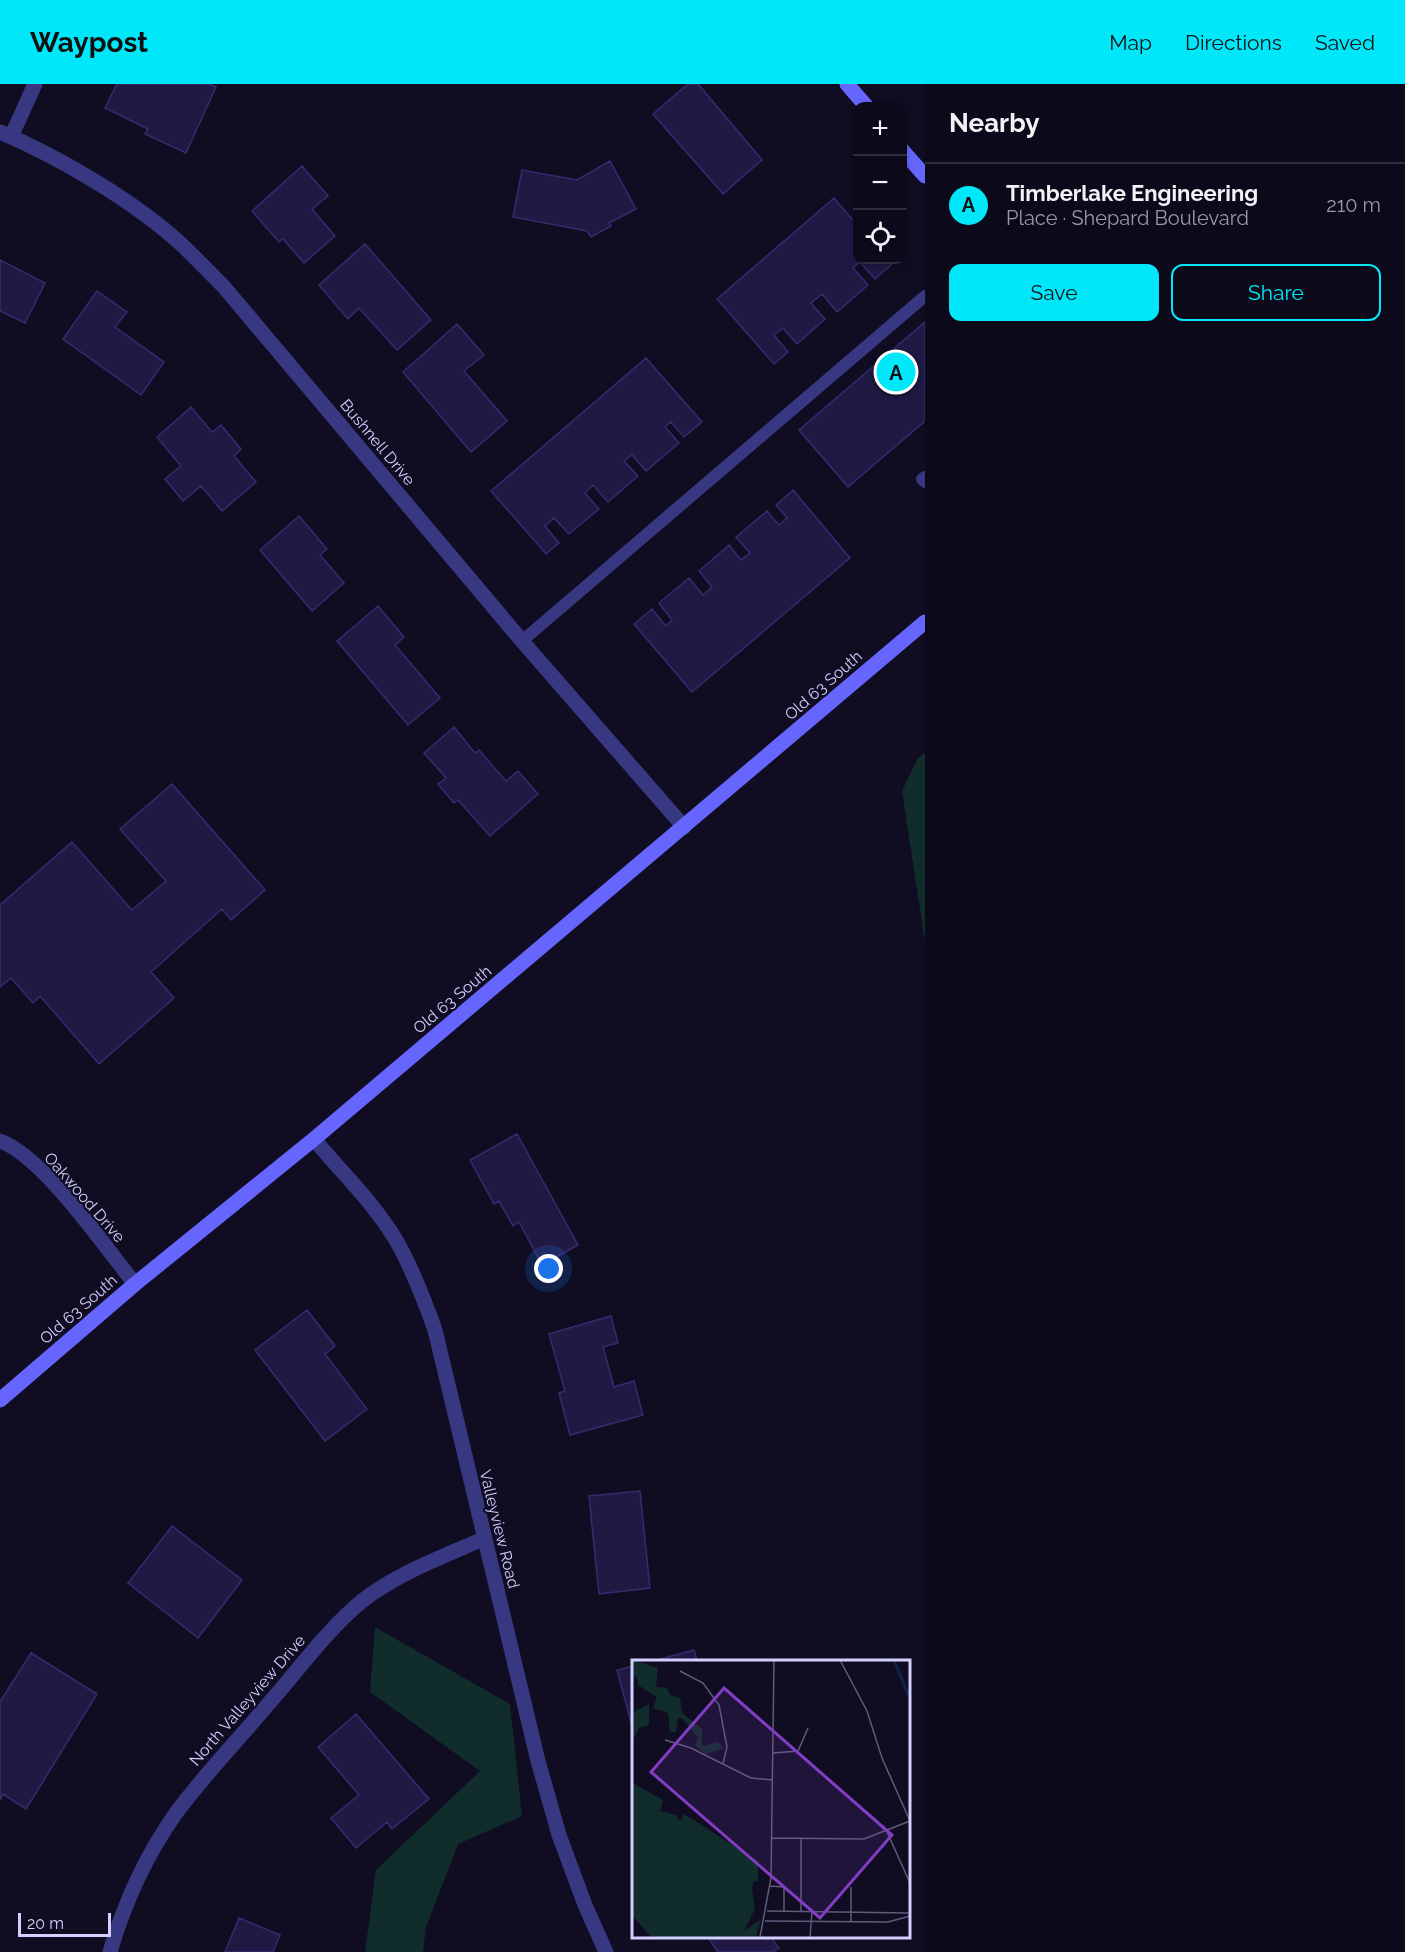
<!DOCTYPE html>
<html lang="en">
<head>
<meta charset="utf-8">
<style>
  body { margin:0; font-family:Raleway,sans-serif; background:#1a1827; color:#f1f3f6 }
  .controls { position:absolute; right:18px; top:18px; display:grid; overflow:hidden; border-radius:12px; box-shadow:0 3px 9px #0003 }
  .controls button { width:54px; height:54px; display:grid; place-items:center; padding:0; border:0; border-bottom:2px solid #2c2b39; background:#0c0a1a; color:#f1f3f6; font:30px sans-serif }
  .scale { position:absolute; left:18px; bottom:15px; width:93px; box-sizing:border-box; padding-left:6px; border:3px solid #d3cfff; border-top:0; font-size:16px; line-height:21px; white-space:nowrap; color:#d3cfff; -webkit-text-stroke:4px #100d23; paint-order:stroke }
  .you { position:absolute; left:549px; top:1185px; width:21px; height:21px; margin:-15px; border:4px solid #fff; border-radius:50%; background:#1a73e8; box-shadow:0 0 0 9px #1a73e833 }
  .badge { display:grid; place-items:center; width:39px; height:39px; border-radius:50%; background:#00e7fa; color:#111; font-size:20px; font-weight:700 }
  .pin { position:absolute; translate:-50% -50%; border:3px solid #fff; box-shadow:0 2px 6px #0006 }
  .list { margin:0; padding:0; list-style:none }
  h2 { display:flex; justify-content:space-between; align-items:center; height:78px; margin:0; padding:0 24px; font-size:26px }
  h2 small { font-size:20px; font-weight:400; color:#9a9aa2 }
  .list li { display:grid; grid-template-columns:39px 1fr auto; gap:18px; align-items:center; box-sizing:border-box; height:84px; padding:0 24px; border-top:2px solid #2c2b39 }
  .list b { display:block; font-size:22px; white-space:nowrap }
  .list p { margin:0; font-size:20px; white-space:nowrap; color:#9a9aa2 }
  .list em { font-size:20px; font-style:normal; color:#9a9aa2 }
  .actions { display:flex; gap:12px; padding:18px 24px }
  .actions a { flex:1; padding:14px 0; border:2px solid #00e7fa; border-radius:12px; text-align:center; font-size:21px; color:#00e7fa }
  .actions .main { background:#00e7fa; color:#111 }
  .icon { flex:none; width:33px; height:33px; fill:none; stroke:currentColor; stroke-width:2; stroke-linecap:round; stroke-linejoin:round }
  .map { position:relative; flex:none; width:925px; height:1868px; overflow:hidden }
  header { display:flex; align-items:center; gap:36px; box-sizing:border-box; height:84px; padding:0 30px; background:#00e7fa; color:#111 }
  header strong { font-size:28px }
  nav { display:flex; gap:33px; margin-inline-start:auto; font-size:21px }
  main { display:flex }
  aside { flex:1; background:#0c0a1a }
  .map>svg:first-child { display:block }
  .green { fill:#102d2b }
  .building { fill:#211944; stroke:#372b70; stroke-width:1.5 }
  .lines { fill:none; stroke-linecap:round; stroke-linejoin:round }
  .lane { stroke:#383782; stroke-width:12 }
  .street { stroke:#383782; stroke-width:15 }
  .secondary { stroke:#66f; stroke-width:15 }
  .labels { text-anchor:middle; stroke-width:4.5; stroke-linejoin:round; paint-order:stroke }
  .street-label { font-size:16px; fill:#d3cfff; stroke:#100d23 }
  .inset-river { fill:none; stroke:#0c2448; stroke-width:3 }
  .inset-road { fill:none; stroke:#5e5b7b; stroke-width:1.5 }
  .view { fill:#843cc5; fill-opacity:0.15; stroke:#843cc5; stroke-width:3 }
  .inset-edge { fill:none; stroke:#d3cfff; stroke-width:3 }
</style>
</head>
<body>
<header>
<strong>Waypost</strong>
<nav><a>Map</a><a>Directions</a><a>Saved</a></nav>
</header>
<main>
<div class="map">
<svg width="925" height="1868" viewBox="0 0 925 1868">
  <rect width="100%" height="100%" fill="#100d23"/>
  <path class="green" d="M925,669V858L902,707L918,674Z
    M375,1543L510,1620L522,1732L458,1760L426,1843L423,1868H365L376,1786L480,1687L370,1608Z"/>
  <path class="building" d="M117,0H209L216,3L186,69L145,50L148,45L105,24Z
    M688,0H698L762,76L723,110L653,30Z
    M610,77L636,125L609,139L611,142L591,153L587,147L513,133L522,86L577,96Z
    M302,82L328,112L312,125L335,152L304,179L283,155L279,158L252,127Z
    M834,114L858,142V176H887L891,181L875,195L860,178L853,184L868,201L837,228L822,210L811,219L825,235L797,260L783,244L774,251L788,268L774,280L717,215Z
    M365,160L431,236L397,266L359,224L348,235L319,201Z
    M0,176L45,199L25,239L0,227Z
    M97,207L127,228L115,243L164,278L141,311L63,255Z
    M925,238V337L848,403L799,346Z
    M457,240L484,271L464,287L507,337L471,368L403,288Z
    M646,274L702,338L684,353L671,338L665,343L679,359L646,387L632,371L624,377L638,392L608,418L593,401L585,409L599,425L569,450L554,434L545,442L559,459L546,470L491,407Z
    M191,323L212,348L221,341L241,365L234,372L256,398L222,427L201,402L183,417L165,395L181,382L157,353Z
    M793,406L850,474L692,608L634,540L652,525L666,542L672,536L659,519L689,494L703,511L712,503L699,487L729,461L741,476L750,469L736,453L767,427L779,441L787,434L776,421Z
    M299,432L327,465L320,471L344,499L312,527L260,466Z
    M378,522L404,553L395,561L440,614L408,641L337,557Z
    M454,643L475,669L479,666L506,697L518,687L538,710L490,752L458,716L454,719L438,700L446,694L424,669Z
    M172,700L265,806L231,836L222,825L151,888L174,914L99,980L40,912L33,919L11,894L0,903V821L72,758L132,826L166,797L120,745Z
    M517,1050L578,1161L542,1181L519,1138L513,1142L499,1117L494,1120L470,1076Z
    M307,1226L335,1262L325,1270L367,1325L325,1357L255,1266Z
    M611,1232L618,1259L603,1263L614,1303L634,1297L643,1331L570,1351L559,1309L565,1307L549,1250Z
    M640,1407L650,1504L599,1510L589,1412Z
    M172,1442L242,1496L198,1554L128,1499Z
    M694,1566L697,1577H653Z
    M31,1569L97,1610L26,1725L3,1710L0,1716V1618Z
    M634,1582V1649L617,1586Z
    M356,1630L429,1715L392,1745L387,1738L356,1764L331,1734L359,1711L318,1663Z
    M239,1834L280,1851L273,1868H225Z
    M707,1852H770L779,1864L773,1868H718Z"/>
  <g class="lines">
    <path class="lane" d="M925,393L922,395L925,398
      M522,557L925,212"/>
    <path class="street" d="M0,48C59,73 134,117 181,160C196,174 210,189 224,203L522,557L684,743
      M11,53L35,0
      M314,1055C341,1088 374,1119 396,1156C412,1184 424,1215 435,1246L538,1677L559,1751L585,1821L606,1868
      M0,1057C43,1072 105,1163 135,1200
      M110,1868C124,1820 147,1770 176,1729C205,1690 239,1655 270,1618C300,1584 327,1546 362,1517C398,1489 442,1473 483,1455"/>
    <path class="secondary" d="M847,0L866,22
      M902,66L925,92
      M0,1316L135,1200L314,1055L925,538"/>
  </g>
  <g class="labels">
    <g class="street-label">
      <text transform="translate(378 358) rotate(50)" y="6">Bushnell Drive</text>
      <text transform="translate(823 601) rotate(-41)" y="6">Old 63 South</text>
      <text transform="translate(452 915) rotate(-40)" y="6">Old 63 South</text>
      <text transform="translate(85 1113) rotate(49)" y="6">Oakwood Drive</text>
      <text transform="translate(78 1225) rotate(-41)" y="6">Old 63 South</text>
      <text transform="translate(500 1445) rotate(76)" y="6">Valleyview Road</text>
      <text transform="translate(247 1616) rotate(-49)" y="6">North Valleyview Drive</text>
    </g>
  </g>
  <g transform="translate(632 1576)">
    <rect width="278" height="278" fill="#100d23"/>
    <path d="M0,0L26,8L24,27L35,28L38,35L48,38L50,53L70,69V86L86,82L92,88L74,94L63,86L66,78L50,58H46L44,72H38L36,53L21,48L25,37L6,25L5,17L0,16ZM17,44V65L7,68L0,81V53ZM0,123L31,140L28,151L44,155L48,161L52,154L126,201V221L121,222L120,229L123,249L112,271L129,259L124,277H19L0,255Z" fill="#102d2b"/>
    <path class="inset-river" d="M262,0L278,39"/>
    <path class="inset-road" d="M208,0L235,51L250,98L278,161M48,11L71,23L87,45L95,87L91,104M33,80L59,88L119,118L141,120M141,93L166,91L176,68M255,172L278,223M140,178L232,179L278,161M138,226L152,227V251M135,251L278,253M169,251V178M133,261L256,262L278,256M219,262V227M128,277L139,218L142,0M178,277L180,251"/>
    <path class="view" d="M92,28L260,175L188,258L19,112Z"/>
    <rect width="278" height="278" class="inset-edge"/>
  </g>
</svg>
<div class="controls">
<button>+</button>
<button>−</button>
<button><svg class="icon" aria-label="locate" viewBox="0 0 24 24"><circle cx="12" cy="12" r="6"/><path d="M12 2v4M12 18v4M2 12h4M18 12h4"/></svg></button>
</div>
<div class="scale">20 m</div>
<div class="you"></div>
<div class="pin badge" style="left:896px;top:288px">A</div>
</div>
<aside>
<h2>Nearby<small></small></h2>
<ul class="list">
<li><span class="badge">A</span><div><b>Timberlake Engineering</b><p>Place · Shepard Boulevard</p></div><em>210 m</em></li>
</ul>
<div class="actions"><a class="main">Save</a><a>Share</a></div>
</aside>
</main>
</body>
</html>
